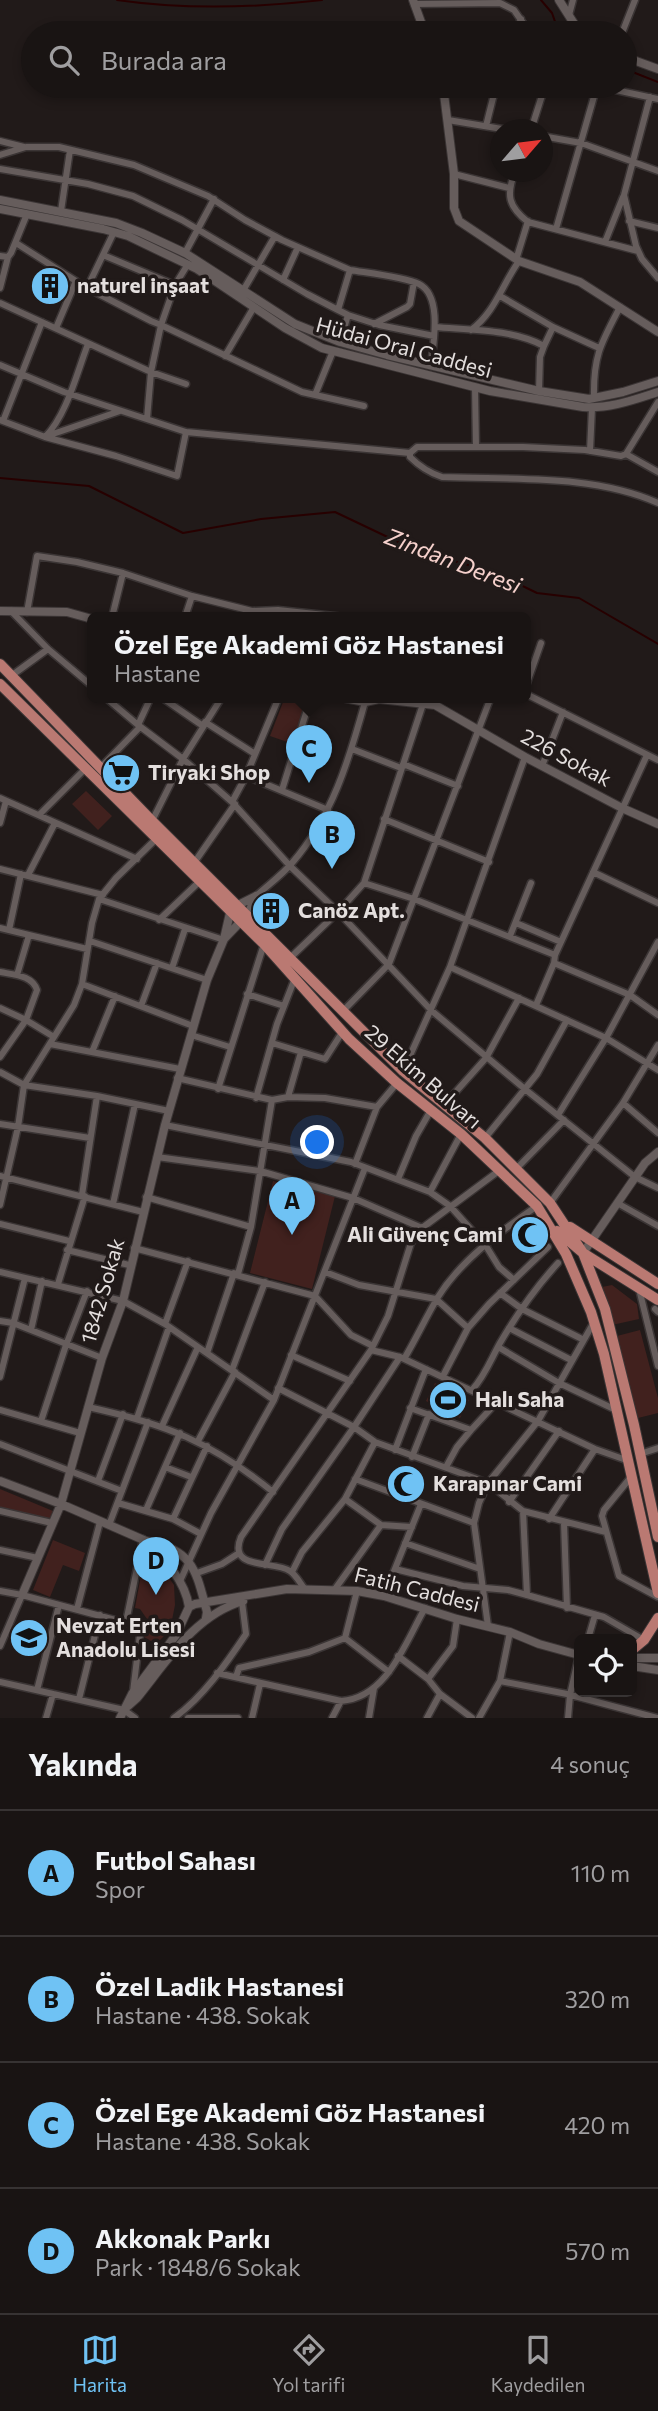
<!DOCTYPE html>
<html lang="tr">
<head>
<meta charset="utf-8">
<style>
  body { margin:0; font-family:Commissioner,sans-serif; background:#221d1c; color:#f1f3f6 }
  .controls { position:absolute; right:21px; bottom:21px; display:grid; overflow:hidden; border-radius:10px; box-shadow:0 4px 10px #0003 }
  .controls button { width:63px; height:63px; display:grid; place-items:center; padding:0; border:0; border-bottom:2px solid #373333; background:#191413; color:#f1f3f6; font:35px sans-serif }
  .compass { position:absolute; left:490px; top:119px; width:63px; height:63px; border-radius:50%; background:#191413; box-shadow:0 4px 10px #0003; rotate:62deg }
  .you { position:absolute; left:318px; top:1143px; width:24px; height:24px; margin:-18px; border:5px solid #fff; border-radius:50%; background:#1a73e8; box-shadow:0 0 0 10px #1a73e833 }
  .badge { display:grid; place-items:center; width:46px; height:46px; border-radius:50%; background:#6fc2f4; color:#111; font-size:23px; font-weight:700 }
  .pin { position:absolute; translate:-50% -58px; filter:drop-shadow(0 2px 4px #0008) }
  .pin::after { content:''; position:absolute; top:37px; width:24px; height:21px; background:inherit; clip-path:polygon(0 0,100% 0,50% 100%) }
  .popup { position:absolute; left:87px; top:612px; width:444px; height:91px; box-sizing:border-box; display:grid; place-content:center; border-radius:10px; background:#191413; filter:drop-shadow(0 2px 5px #0005); font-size:23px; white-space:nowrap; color:#9f9ea0 }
  .popup b { font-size:26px; color:#f1f3f6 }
  .popup::after { content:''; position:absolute; left:50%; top:100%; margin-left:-14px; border:14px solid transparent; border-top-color:#191413 }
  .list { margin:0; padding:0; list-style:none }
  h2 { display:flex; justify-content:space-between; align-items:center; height:91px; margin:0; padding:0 28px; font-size:30px }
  h2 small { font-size:23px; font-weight:400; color:#9f9ea0 }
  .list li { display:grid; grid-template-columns:46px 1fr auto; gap:21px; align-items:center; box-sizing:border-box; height:126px; padding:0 28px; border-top:2px solid #373333 }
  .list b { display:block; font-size:26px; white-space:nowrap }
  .list p { margin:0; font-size:23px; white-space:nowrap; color:#9f9ea0 }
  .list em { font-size:23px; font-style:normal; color:#9f9ea0 }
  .icon { flex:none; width:38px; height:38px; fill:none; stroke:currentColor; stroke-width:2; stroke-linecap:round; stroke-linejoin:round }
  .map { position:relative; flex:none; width:658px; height:1718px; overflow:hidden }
  .search { position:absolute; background:#191413; box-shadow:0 4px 10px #0003; left:21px; right:21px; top:21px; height:77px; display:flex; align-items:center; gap:18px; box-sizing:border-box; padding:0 24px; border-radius:38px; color:#9f9ea0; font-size:26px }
  .sheet { height:595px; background:#191413 }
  nav { display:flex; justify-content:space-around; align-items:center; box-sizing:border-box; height:98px; border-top:2px solid #373333; background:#191413; font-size:19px; color:#9f9ea0 }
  nav a { display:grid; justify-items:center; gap:4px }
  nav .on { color:#6fc2f4 }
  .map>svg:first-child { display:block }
  .green { fill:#41211e }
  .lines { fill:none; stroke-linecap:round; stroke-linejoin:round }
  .stream { stroke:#270000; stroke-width:2 }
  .street-casing { stroke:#3b3535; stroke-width:9 }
  .secondary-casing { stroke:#3b3535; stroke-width:10 }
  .primary-casing { stroke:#3b3535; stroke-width:12 }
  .street { stroke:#665d5c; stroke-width:6 }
  .secondary { stroke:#665d5c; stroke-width:8 }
  .primary { stroke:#ba7972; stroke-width:10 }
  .labels { text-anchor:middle; stroke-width:7; stroke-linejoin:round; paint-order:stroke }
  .poi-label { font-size:21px; font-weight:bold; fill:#e4dfde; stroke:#211a19; text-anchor:start }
  .street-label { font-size:21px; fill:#e4dfde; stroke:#211a19 }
  .water-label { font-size:23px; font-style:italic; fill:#f6d1cc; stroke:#211a19 }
</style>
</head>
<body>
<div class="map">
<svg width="658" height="1718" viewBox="0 0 658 1718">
  <rect width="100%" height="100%" fill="#211a19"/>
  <path class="green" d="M285,697L305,701L293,744L270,736Z
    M86,791L112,816L98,830L72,804Z
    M273,1181L335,1196L312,1289L250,1273Z
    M612,1285L637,1304L639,1319L612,1325L602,1287Z
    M640,1330L658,1398V1413L638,1418L617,1336Z
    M435,1383L469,1400L460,1418L426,1401Z
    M0,1489L53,1511L49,1520L0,1508Z
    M53,1540L85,1553L79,1571L63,1565L50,1597L33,1590Z
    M145,1553L158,1562L174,1585L175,1605L170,1630L156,1644L144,1637L147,1619L140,1609L135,1608Z"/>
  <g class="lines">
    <path class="stream" d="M117,0C186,10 253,8 322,0
      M541,0L552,13L559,33
      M625,69L658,82
      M0,478L89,486L183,533L261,519L335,512L417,551L494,572L537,593L579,598L658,644"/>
    <g class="street-casing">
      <path id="street" d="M414,4L500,3L514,10L530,33
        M569,15L573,0
        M515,33L521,19
        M622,33L635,0
        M597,86L658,99
        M650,97L624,195L636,246L642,259L658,278
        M448,120L508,130
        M486,126L496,86
        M531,130L545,86
        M542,136L581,143L658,171
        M0,141L24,147
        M0,155L26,147H59L134,165L208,196L245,220L282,240L350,270L338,310L348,315L340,342
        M0,169L88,184L133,196L182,220L307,294L338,310
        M515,172C506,195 508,206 528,222L638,251
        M454,174L509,188
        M61,211L70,150
        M629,221L658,228
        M556,229L597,86
        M605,242L623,197
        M16,243L87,288L151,321L161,325L175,285L188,264
        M185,253L214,199
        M103,255L175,285
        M0,256L8,257L11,253L27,214
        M516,260L528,221
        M350,270C368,273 404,277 419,284C443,296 433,345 431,366
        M283,280L298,247
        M0,288L8,257
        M87,288L114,232
        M244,289L275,236
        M500,296L553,327L599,348
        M0,303L151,372L186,384
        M348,315L379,325L434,336
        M374,324L407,307L410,304L414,282
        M435,327C470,330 513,329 544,346L540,357L539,391
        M56,328L76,281
        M471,330C495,312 502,285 519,261
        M544,346L553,327
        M225,356L254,307
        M0,365L64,392L186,432L410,453
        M475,387L476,447
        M315,395L333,351
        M594,398C593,356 601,343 620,307
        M147,419L151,372L161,325L302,392L364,406
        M0,420L45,437C67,415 77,372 88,344
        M3,421L42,322
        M47,436L120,411
        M45,437L116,456L177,476L186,432
        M590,451L592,408
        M626,454L658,402
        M658,472L626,454L621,456L585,450L523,447H417L410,453V457C420,467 430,473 442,477C513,480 593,474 658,503
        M11,611L48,649L92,686
        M27,612L37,556L77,562L123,573L192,596L252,611L278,610L344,617
        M112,617L123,573
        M185,617L192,596
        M11,676L48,649
        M526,686L541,643
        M526,694L658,760
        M105,697L138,725L183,759L232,802L290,866L338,912L432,1011L526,1090L635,1177L658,1188
        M161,697L203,726
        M205,722L255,754
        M138,725L151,697
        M352,749L401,768
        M403,764L458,786
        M542,766L563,712
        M100,768L140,727
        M246,776L328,810
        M282,790L311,697
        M0,798L137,859
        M232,802L246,776L279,697
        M39,815L85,769
        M384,819L489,862
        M152,821L183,759L222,697
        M0,823L6,801
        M194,863L235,804
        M0,869L103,895
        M593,872L658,903
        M28,875L55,823
        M364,883L414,899L555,955
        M256,896C268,885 282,875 292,863C332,817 349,760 365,702
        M99,899L224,940
        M159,920L199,882
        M516,923L561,942
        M0,928L87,949
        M9,930L21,874
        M510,936L531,883
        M90,941L207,980
        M290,958L338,912L364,883L423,704
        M554,963L630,995L658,1015
        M450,967L606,1038L658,1070
        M172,968L185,929
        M0,972C14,975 32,975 37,990L26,1020L0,1057
        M17,975L29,935
        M82,984L193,1026
        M247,994L284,1006
        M536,1005L554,963L555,955L647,755
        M141,1006L157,963
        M0,1008L26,1020L54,1037
        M342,1012L389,964L491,697
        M191,1035L230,1047
        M272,1043L325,1059L343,1031
        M50,1044L180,1069
        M92,1052L115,996
        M403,1071L450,967L525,757
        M0,1072L24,1085L97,1096L169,1111
        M177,1078L272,1100L288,1097L325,1098L377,1107L397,1083
        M218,1089L264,944
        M288,1097L301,1052
        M256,1098L277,1024L295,978
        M623,1103L658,1133
        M444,1105L486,1058L519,998
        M558,1115L606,1038L658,942
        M0,1124L90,1138
        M165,1125L351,1162L430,1192L450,1206L486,1246L499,1267L514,1280
        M485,1138L537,1074L567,1020
        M157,1157L260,1171L353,1198L422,1228
        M355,1164L377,1107
        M517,1168L564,1120
        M0,1176L143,1212
        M398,1179L416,1136L431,1110
        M430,1192L461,1134
        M82,1195L97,1096
        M146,1197L251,1227
        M550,1203L623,1103L658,1045
        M113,1204L135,1104
        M619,1204L658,1226
        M0,1205L18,1127L24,1085L74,1005L82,984L92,923L99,899L116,878L156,839
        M0,1224L69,1241
        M134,1248L315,1296L351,1335L373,1346
        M67,1250L129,1265
        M0,1272L123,1301L165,1324L274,1400
        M325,1272L359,1285L436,1299L468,1328
        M238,1274L251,1227L272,1100
        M58,1284L85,1196
        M639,1289L658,1366
        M500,1293L522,1309L582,1339
        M655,1309L658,1312
        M0,1321L13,1323L102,1358
        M165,1324L188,1261
        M509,1328L571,1360
        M31,1330L42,1281
        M498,1347L559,1383L616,1410
        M371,1350L400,1357L595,1449L629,1461
        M207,1353L234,1273
        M291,1355L350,1381
        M404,1359C416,1339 426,1317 438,1297C461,1260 501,1231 537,1206
        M232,1370L265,1282
        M443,1376L468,1328L489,1304L548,1247
        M0,1377L25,1278
        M278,1388L354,1427L375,1442L488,1483L523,1511L606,1532
        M472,1390C485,1376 491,1359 500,1343C517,1314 536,1287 558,1263
        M88,1407C166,1424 211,1442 273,1492
        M410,1408L471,1430L497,1402
        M0,1410L80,1433
        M137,1418L169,1327
        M41,1421L66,1345L87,1291
        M162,1426L198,1347
        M198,1441L235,1372
        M0,1444L122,1491
        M395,1450L426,1369
        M640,1454L658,1448
        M412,1457L429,1414
        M165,1467L191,1477
        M446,1467L457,1447L471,1430
        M631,1477L604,1510L602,1516L619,1576L658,1597
        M355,1479L474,1523
        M98,1481L123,1414
        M345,1499L381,1525L412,1527
        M509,1502L559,1431
        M118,1503L173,1519L201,1534
        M146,1510L180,1433
        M0,1511L52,1523
        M523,1511L527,1595
        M173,1519L207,1446
        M549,1519L595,1449
        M564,1523L567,1608
        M109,1525L148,1422
        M405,1543L480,1569
        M0,1550L38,1558
        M265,1565L282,1529L354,1427L400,1357
        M395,1569L463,1586L508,1590L527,1595L604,1617L644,1640
        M292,1572L302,1552L345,1499L375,1442
        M197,1573L222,1564L239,1553
        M180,1581L211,1513L274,1400L365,1168
        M304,1588C300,1583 296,1575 290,1571C274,1560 227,1571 241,1537L371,1350L388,1316L411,1243L422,1228L500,1170
        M335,1589L381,1525
        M0,1591L22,1595L134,1625L138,1628L140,1634L133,1692
        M384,1596L421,1504
        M77,1609L100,1522
        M126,1622L143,1539
        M488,1626L474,1523L479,1503L488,1483L538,1421L594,1322
        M345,1638L389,1672
        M588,1639L595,1615
        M0,1646L22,1595
        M398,1656L428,1679L440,1694L472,1718
        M217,1673L341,1701C387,1698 405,1643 425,1608
        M236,1677L239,1668L309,1652L345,1638L357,1591
        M428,1679L453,1646L457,1619
        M500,1681L567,1694L657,1718
        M0,1682L124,1710L135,1718
        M37,1690L59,1605
        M79,1699L100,1615
        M46,1718L53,1694
        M174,1718C203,1697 226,1664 246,1634L242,1602
        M188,1718H238
        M252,1718L260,1684
        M332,1718L341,1701
        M369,1718L374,1688
        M427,1718L440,1694
        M479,1718L500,1681L510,1632
        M568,1718L570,1695L579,1655"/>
    </g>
    <g class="secondary-casing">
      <path id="secondary" d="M413,0L425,33
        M559,0L580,33
        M625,57L658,69
        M443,86L454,174V208L459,221L519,261L580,282L658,332
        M0,200L116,223L142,233L185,253L295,324L340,342L387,355L539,391L589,399L623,392L658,381
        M0,209L103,229L128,236L197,269L285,328L322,348L490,391L583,407C609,409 633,400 658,392
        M0,611L67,612L92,619
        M339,697L365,702L379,699L435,705L525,757L622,808L658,824
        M224,939L248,914L256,896
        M583,1253L645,1163L658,1152
        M0,1481L61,1504L146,1541C194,1550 196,1571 207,1612L206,1618
        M22,1595L61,1504L102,1358L123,1301L165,1125L207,980L224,939L230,913L238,905L256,896
        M189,1607L195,1604L287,1589L357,1591L384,1596L457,1619L510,1632L539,1644L579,1655
        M632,1658H658
        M632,1666L658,1670
        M128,1706L137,1698C167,1661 195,1615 243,1601
        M120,1718L132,1694L176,1635L189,1607C185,1580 165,1560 146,1541"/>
    </g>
    <g class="primary-casing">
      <path id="primary" d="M0,664L152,821L403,1071L485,1138L550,1203L583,1253L605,1309L634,1425L658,1537
        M0,684L264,944L349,1039L397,1083L461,1134L537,1206L566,1254L591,1312L604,1354L658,1593
        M570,1227L658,1284
        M557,1231L583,1253L658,1300
        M632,1650L644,1640L658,1618"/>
    </g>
    <use href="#street" class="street"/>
    <use href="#secondary" class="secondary"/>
    <use href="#primary" class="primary"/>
  </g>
  <defs>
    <g id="building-disc" transform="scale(2.0125)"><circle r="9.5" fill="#6fc2f4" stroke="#211a19"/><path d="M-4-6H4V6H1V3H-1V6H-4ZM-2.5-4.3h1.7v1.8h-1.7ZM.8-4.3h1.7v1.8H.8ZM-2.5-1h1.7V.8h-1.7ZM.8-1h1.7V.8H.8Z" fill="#111"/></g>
    <g id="supermarket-disc" transform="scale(2.0125)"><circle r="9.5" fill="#6fc2f4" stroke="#211a19"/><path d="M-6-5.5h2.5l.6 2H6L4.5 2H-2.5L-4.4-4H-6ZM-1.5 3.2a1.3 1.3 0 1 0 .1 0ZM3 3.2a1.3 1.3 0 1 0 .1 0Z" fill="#111"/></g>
    <g id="mosque-disc" transform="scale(2.0125)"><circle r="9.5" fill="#6fc2f4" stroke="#211a19"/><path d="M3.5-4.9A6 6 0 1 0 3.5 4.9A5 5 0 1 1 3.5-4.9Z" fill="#111"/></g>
    <g id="stadium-disc" transform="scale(2.0125)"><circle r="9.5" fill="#6fc2f4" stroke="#211a19"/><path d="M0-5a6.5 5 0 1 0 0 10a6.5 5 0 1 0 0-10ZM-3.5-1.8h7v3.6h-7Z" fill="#111"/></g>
    <g id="school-disc" transform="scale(2.0125)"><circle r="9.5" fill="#6fc2f4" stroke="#211a19"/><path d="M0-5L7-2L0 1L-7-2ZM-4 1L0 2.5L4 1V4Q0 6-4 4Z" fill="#111"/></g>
  </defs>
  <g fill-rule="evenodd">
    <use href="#building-disc" x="50" y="286"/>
    <use href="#supermarket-disc" x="121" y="773"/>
    <use href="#building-disc" x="271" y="911"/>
    <use href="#mosque-disc" x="530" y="1235"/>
    <use href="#stadium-disc" x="448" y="1400"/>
    <use href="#mosque-disc" x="406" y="1484"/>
    <use href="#school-disc" x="29" y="1638"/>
  </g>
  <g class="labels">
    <g class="poi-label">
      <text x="77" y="293">naturel inşaat</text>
      <text x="148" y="780">Tiryaki Shop</text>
      <text x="298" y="918">Canöz Apt.</text>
      <text x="503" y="1242" text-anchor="end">Ali Güvenç Cami</text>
      <text x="475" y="1407">Halı Saha</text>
      <text x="433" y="1491">Karapınar Cami</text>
      <text x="56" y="1633">Nevzat Erten<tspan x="56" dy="24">Anadolu Lisesi</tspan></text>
    </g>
    <g class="street-label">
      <text transform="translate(404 348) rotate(15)" y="7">Hüdai Oral Caddesi</text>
      <text transform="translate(566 758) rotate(28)" y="7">226 Sokak</text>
      <text transform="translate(423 1077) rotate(41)" y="7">29 Ekim Bulvarı</text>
      <text transform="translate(103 1291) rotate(-74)" y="7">1842 Sokak</text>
      <text transform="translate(417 1590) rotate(14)" y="7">Fatih Caddesi</text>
    </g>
    <g class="water-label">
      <text transform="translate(453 561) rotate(21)" y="8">Zindan Deresi</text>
    </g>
  </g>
</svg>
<div class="controls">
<button><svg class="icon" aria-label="locate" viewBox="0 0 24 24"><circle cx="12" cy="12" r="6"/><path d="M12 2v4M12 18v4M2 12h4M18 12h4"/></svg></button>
</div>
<svg class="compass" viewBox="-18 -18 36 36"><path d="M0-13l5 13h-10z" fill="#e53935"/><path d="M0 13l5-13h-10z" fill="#9f9ea0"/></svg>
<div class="you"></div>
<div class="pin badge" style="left:292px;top:1235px">A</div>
<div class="pin badge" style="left:332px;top:869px">B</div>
<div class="pin badge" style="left:309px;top:783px">C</div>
<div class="popup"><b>Özel Ege Akademi Göz Hastanesi</b>Hastane</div>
<div class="pin badge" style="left:156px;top:1595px">D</div>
<div class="search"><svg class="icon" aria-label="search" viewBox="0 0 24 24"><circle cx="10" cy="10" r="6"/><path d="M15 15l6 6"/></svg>Burada ara</div>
</div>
<section class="sheet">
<h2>Yakında<small>4 sonuç</small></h2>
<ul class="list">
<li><span class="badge">A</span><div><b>Futbol Sahası</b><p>Spor</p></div><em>110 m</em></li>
<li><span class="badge">B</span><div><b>Özel Ladik Hastanesi</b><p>Hastane · 438. Sokak</p></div><em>320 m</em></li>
<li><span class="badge">C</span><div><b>Özel Ege Akademi Göz Hastanesi</b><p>Hastane · 438. Sokak</p></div><em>420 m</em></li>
<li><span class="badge">D</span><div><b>Akkonak Parkı</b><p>Park · 1848/6 Sokak</p></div><em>570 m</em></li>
</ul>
</section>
<nav>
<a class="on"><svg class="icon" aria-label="map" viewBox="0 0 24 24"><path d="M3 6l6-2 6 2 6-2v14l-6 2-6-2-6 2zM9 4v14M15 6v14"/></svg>Harita</a>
<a><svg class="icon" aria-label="directions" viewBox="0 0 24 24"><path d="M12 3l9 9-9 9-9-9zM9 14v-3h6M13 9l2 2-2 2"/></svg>Yol tarifi</a>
<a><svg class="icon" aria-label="saved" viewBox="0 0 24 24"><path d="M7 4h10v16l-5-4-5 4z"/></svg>Kaydedilen</a>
</nav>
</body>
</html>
